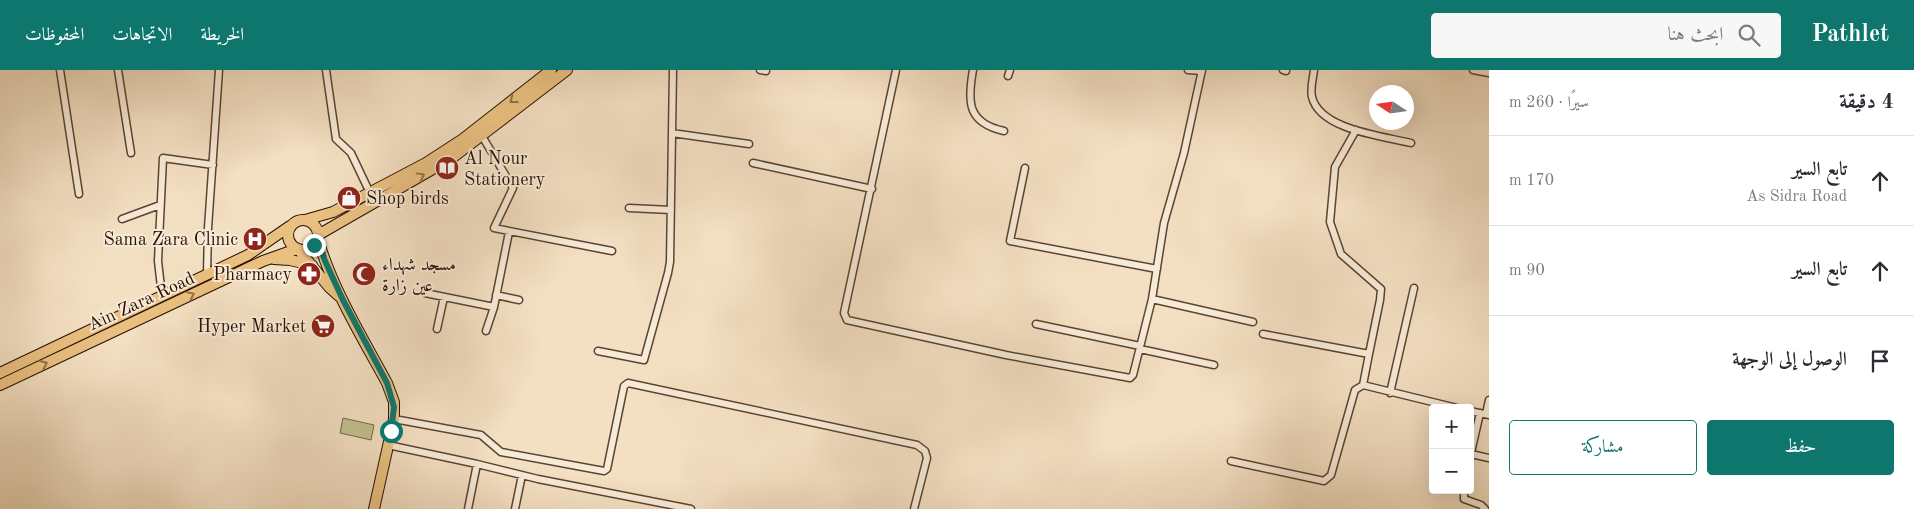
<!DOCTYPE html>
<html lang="ar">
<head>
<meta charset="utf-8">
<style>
  body { margin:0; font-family:"Old Standard TT",Amiri,serif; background:#f7f7f7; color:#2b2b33; direction:rtl }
  .controls { position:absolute; right:15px; bottom:15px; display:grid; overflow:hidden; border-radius:5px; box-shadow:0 5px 20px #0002 }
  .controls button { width:45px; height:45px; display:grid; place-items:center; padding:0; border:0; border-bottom:1px solid #e1e1e2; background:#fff; color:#2b2b33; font:25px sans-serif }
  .compass { position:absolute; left:1369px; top:15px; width:45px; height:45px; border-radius:50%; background:#fff; box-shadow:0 5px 20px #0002; rotate:282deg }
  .stop { position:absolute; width:15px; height:15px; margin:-11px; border:4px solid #0f766e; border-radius:50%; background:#fff }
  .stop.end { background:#0f766e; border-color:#fff; box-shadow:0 1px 5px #0008 }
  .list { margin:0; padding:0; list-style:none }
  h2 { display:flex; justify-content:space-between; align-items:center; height:65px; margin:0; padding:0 20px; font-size:21px }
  h2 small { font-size:16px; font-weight:400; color:#7c7c81 }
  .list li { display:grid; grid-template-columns:32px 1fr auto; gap:15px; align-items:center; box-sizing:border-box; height:90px; padding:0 20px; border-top:1px solid #e1e1e2 }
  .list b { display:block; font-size:19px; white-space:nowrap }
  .list p { margin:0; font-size:16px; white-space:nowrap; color:#7c7c81 }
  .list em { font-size:16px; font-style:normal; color:#7c7c81 }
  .actions { display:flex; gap:10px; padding:15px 20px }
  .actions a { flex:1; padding:11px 0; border:1px solid #0f766e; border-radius:5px; text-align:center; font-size:18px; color:#0f766e }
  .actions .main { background:#0f766e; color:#fff }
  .icon { flex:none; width:28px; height:28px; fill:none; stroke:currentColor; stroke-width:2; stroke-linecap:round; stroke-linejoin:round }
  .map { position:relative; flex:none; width:1489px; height:439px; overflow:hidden; direction:ltr }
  header { display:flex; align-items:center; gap:30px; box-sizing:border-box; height:70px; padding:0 25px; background:#0f766e; color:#fff }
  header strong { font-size:24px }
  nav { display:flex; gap:28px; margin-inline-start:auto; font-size:18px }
  .search { width:350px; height:45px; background:#f7f7f7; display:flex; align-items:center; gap:12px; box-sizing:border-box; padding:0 18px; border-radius:5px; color:#7c7c81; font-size:19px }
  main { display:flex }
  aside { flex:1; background:#fff }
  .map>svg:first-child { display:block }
  .green { fill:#c0c08f; stroke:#746848 }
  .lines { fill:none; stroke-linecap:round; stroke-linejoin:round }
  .minor-casing { stroke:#5c4431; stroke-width:9 }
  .primary-casing { stroke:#291001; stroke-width:12 }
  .minor { stroke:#f7ead7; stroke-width:6 }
  .primary { stroke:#eac081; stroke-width:10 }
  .oneway { stroke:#937147 }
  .route { stroke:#0f766e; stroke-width:6 }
  .labels { text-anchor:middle; stroke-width:4; stroke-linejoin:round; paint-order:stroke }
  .poi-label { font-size:18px; fill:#291001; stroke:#f7ead7; text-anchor:start }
  .street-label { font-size:18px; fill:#291001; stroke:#f7ead7 }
</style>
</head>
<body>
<header>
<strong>Pathlet</strong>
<div class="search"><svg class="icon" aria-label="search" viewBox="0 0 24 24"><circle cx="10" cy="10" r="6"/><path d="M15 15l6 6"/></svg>ابحث هنا</div>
<nav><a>الخريطة</a><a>الاتجاهات</a><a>المحفوظات</a></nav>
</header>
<main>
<aside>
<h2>4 دقيقة<small>سيرًا · 260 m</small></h2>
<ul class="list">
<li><svg class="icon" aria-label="ahead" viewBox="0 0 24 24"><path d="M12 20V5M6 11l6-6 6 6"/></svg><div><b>تابع السير</b><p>As Sidra Road</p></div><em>170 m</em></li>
<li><svg class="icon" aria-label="ahead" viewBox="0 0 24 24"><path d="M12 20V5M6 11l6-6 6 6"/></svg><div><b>تابع السير</b></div><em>90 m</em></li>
<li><svg class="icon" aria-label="arrive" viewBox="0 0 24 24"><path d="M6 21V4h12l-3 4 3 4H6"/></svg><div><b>الوصول إلى الوجهة</b></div></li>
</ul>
<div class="actions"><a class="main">حفظ</a><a>مشاركة</a></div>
</aside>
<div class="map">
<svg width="1489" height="439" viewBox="0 0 1489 439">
  <rect width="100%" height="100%" fill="#f3dfc2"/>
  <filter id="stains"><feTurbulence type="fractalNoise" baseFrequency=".004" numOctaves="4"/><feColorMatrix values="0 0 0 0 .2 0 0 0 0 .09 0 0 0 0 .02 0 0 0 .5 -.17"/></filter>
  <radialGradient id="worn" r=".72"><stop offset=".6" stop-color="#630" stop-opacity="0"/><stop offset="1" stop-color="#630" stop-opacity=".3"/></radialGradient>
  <path class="green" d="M343,348L374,355L371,370L340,363Z"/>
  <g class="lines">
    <g class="minor-casing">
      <path id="minor" d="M60,0L79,124
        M118,0L131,83
        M326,0L336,69L351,83L370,123
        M760,0L766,1
        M896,0L844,243L847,250L1006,285L1130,308L1133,305L1152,229L1164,153L1184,83L1202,0
        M973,0C967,33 968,53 1004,61
        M1188,0L1202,1
        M1283,0L1286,1
        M1314,0C1313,9 1310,18 1312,27C1320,60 1383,66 1411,73
        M1473,0L1489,3
        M1008,6L1010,0
        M1356,60L1335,97L1330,152L1341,184L1381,219L1380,230L1369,284
        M672,63L749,74
        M482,66L513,118L494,158L612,181
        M753,93L872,119
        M1025,98L1010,171L1157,199
        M629,138L671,140
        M122,149L160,135
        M207,205L208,158L219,0
        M425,223L494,237
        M496,225L519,230
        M162,226L158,191L163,88L213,95
        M1152,229L1253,252
        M1036,254L1140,276
        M437,259L444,227
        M486,261L494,237L509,162
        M1263,264L1369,284L1363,315L1457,338
        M1140,279L1214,295
        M598,281L644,290L668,203L670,192L673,0
        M1390,323L1414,218
        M1470,341L1489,345
        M1486,344L1489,330
        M394,349L481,365L501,382L604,401L607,399L624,316L628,313L917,375L925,381L927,388L914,439
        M388,375L477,394L538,409L691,439
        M1471,384L1489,388
        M1470,387L1480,343
        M1231,391L1324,411L1331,405L1355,320L1363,315
        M1464,420V429L1481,435L1485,439
        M468,439L477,394
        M515,439L522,405"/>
    </g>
    <g class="primary-casing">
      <path id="primary" d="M288 165a15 15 0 1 1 30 0a15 15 0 1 1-30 0Z
        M305,150L333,142L426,93L463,69L551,0
        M318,165L452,88L567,0
        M318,169C331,216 363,269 387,313L394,332V349L374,439
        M299,180L329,217L339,226
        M274,189L290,190L312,195
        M0,303L248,185L290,156
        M0,315L263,191L297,179"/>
    </g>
    <use href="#minor" class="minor"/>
    <use href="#primary" class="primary"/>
  </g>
  <defs><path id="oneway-chevron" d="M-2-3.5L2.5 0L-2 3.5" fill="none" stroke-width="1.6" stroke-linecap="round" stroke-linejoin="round" transform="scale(1.25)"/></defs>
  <g class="oneway">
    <use href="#oneway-chevron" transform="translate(513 30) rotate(142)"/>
    <use href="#oneway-chevron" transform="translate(421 106) rotate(-29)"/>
    <use href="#oneway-chevron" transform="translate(191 225) rotate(-26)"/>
    <use href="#oneway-chevron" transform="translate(44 294) rotate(-25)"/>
  </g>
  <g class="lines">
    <path class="route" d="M314,175L318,168L325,191L343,230L387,313L394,337L391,361"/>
  </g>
  <defs>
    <g id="library-disc" transform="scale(1.25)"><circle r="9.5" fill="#8f2418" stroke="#f7ead7"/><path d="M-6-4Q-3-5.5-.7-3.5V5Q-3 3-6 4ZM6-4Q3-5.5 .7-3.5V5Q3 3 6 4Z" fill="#fff"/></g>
    <g id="shop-disc" transform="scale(1.25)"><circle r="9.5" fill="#8f2418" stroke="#f7ead7"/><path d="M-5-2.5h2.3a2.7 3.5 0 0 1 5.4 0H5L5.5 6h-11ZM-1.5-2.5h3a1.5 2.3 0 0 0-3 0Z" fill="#fff"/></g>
    <g id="hospital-disc" transform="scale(1.25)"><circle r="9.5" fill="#8f2418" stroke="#f7ead7"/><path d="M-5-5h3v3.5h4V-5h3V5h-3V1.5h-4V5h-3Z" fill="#fff"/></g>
    <g id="pharmacy-disc" transform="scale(1.25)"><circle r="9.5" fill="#8f2418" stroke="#f7ead7"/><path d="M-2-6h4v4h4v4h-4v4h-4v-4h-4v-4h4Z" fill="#fff"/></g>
    <g id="mosque-disc" transform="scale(1.25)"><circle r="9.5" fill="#8f2418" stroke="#f7ead7"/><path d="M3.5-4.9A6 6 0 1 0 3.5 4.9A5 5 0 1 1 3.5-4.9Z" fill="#fff"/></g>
    <g id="supermarket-disc" transform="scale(1.25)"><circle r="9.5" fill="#8f2418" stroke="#f7ead7"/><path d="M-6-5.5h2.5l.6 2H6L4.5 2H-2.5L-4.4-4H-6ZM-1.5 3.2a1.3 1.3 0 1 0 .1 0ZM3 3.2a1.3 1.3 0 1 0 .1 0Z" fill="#fff"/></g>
  </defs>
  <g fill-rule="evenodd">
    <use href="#library-disc" x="447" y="98"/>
    <use href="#shop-disc" x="349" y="128"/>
    <use href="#hospital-disc" x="255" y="169"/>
    <use href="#pharmacy-disc" x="309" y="204"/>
    <use href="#mosque-disc" x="364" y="204"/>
    <use href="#supermarket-disc" x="323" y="256"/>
  </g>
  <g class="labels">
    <g class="poi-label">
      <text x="464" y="94">Al Nour<tspan x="464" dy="21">Stationery</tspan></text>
      <text x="366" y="134">Shop birds</text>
      <text x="238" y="175" text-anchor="end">Sama Zara Clinic</text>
      <text x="382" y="200">مسجد شهداء<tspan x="382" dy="21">عين زارة</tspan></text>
      <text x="292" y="210" text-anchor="end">Pharmacy</text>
      <text x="306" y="262" text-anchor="end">Hyper Market</text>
    </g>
    <g class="street-label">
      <text transform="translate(141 231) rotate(-25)" y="6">Ain Zara Road</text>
    </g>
  </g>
  <rect width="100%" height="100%" filter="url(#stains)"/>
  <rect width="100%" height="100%" fill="url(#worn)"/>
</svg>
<div class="controls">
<button>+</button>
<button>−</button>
</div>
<svg class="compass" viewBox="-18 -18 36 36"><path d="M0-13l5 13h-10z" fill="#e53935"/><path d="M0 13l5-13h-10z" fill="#7c7c81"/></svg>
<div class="stop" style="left:391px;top:361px"></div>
<div class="stop end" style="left:314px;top:175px"></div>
</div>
</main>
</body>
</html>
